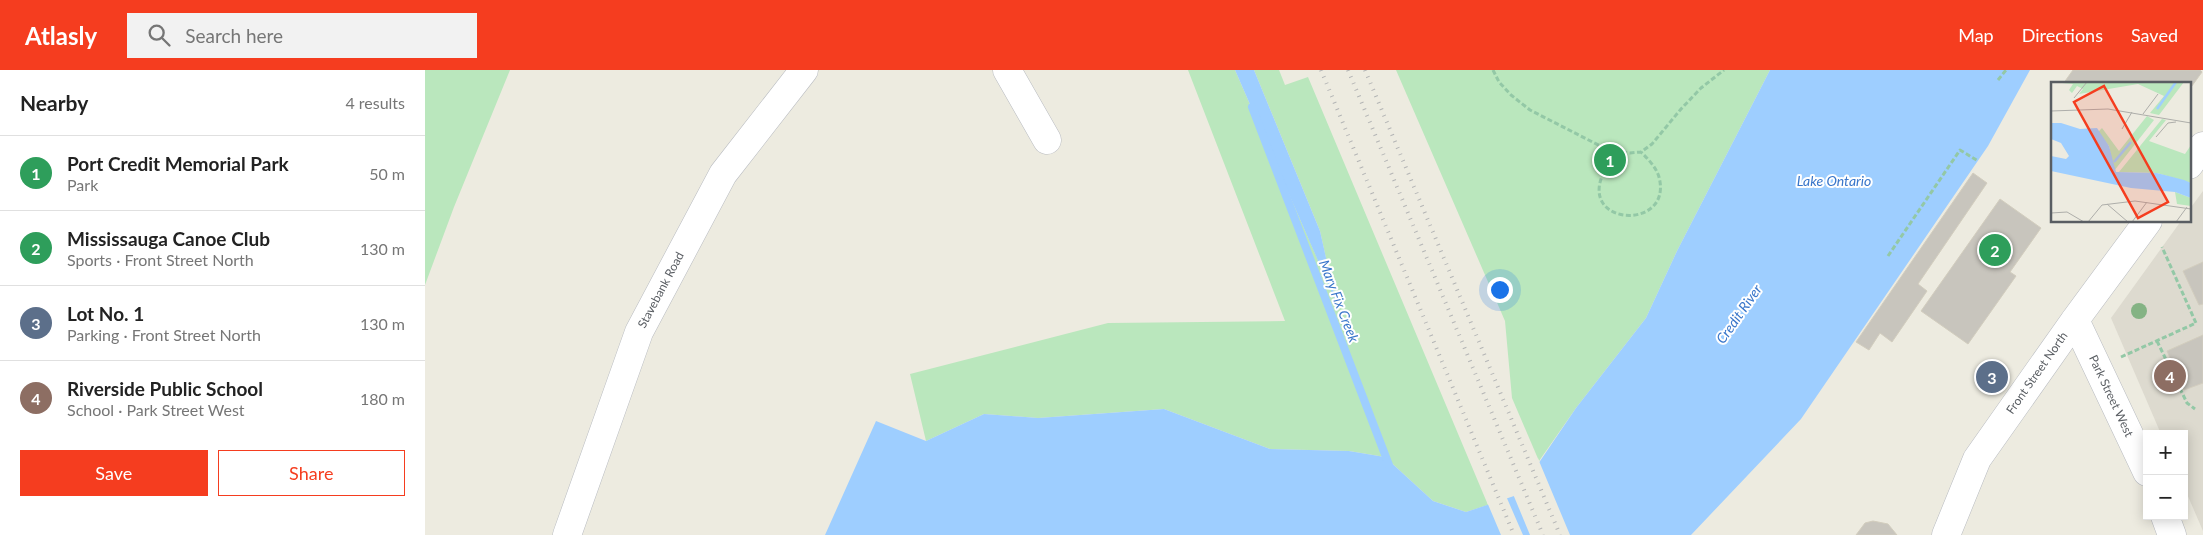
<!DOCTYPE html>
<html lang="en">
<head>
<meta charset="utf-8">
<style>
  body { margin:0; font-family:Lato,sans-serif; background:#f2f2f2; color:#222 }
  .controls { position:absolute; right:15px; bottom:15px; display:grid; overflow:hidden; border-radius:0px; box-shadow:0 2px 12px #0003 }
  .controls button { width:45px; height:45px; display:grid; place-items:center; padding:0; border:0; border-bottom:1px solid #e0e0e0; background:#fff; color:#222; font:25px sans-serif }
  .you { position:absolute; left:1074px; top:219px; width:18px; height:18px; margin:-12px; border:4px solid #fff; border-radius:50%; background:#1a73e8; box-shadow:0 0 0 8px #1a73e833 }
  .badge { display:grid; place-items:center; width:32px; height:32px; border-radius:50%; background:#f53d1f; color:#fff; font-size:16px; font-weight:700 }
  .pin { position:absolute; translate:-50% -50%; border:2px solid #fff; box-shadow:0 1px 5px #0006 }
  .list { margin:0; padding:0; list-style:none }
  h2 { display:flex; justify-content:space-between; align-items:center; height:65px; margin:0; padding:0 20px; font-size:21px }
  h2 small { font-size:16px; font-weight:400; color:#767676 }
  .list li { display:grid; grid-template-columns:32px 1fr auto; gap:15px; align-items:center; box-sizing:border-box; height:75px; padding:0 20px; border-top:1px solid #e0e0e0 }
  .list b { display:block; font-size:19px; white-space:nowrap }
  .list p { margin:0; font-size:16px; white-space:nowrap; color:#767676 }
  .list em { font-size:16px; font-style:normal; color:#767676 }
  .actions { display:flex; gap:10px; padding:15px 20px }
  .actions a { flex:1; padding:11px 0; border:1px solid #f53d1f; border-radius:0px; text-align:center; font-size:18px; color:#f53d1f }
  .actions .main { background:#f53d1f; color:#fff }
  .icon { flex:none; width:28px; height:28px; fill:none; stroke:currentColor; stroke-width:2; stroke-linecap:round; stroke-linejoin:round }
  .map { position:relative; flex:none; width:1778px; height:465px; overflow:hidden }
  header { display:flex; align-items:center; gap:30px; box-sizing:border-box; height:70px; padding:0 25px; background:#f53d1f; color:#fff }
  header strong { font-size:24px }
  nav { display:flex; gap:28px; margin-inline-start:auto; font-size:18px }
  .search { width:350px; height:45px; background:#f2f2f2; display:flex; align-items:center; gap:12px; box-sizing:border-box; padding:0 18px; border-radius:0px; color:#767676; font-size:19px }
  main { display:flex }
  aside { flex:1; background:#fff }
  .map>svg:first-child { display:block }
  .education { fill:#dddacf }
  .green { fill:#bae7bd }
  .water { fill:#9eceff }
  .pier { fill:#edebe0 }
  .lines { fill:none; stroke-linecap:round; stroke-linejoin:round }
  .stream { stroke:#9eceff; stroke-width:8 }
  .building { fill:#c8c5bd; stroke:#d2cdbe }
  .minor-casing { stroke:#b8bbc0; stroke-width:29 }
  .path { stroke:#93c8a6; stroke-width:3; stroke-dasharray:5 2.5; stroke-linecap:butt }
  .minor { stroke:#fff; stroke-width:28 }
  .rail { stroke:#b4b5b5; stroke-width:4; stroke-dasharray:1 6; stroke-linecap:butt }
  .tree { fill:#84b384 }
  .labels { text-anchor:middle; stroke-width:4; stroke-linejoin:round; paint-order:stroke }
  .street-label { font-size:12px; fill:#595d62; stroke:#fff }
  .water-label { font-size:14px; font-style:italic; fill:#3976ca; stroke:#fff }
  .inset-river { fill:none; stroke:#9eceff; stroke-width:2.5 }
  .inset-road { fill:none; stroke:#aeaeaa; stroke-width:1 }
  .view { fill:#f53d1f; fill-opacity:0.15; stroke:#f53d1f; stroke-width:2.5 }
  .inset-edge { fill:none; stroke:#595d62; stroke-width:2.5 }
</style>
</head>
<body>
<header>
<strong>Atlasly</strong>
<div class="search"><svg class="icon" aria-label="search" viewBox="0 0 24 24"><circle cx="10" cy="10" r="6"/><path d="M15 15l6 6"/></svg>Search here</div>
<nav><a>Map</a><a>Directions</a><a>Saved</a></nav>
</header>
<main>
<aside>
<h2>Nearby<small>4 results</small></h2>
<ul class="list">
<li><span class="badge" style="background:#2e9e5b">1</span><div><b>Port Credit Memorial Park</b><p>Park</p></div><em>50 m</em></li>
<li><span class="badge" style="background:#2e9e5b">2</span><div><b>Mississauga Canoe Club</b><p>Sports · Front Street North</p></div><em>130 m</em></li>
<li><span class="badge" style="background:#5c6f8a">3</span><div><b>Lot No. 1</b><p>Parking · Front Street North</p></div><em>130 m</em></li>
<li><span class="badge" style="background:#8d6e63">4</span><div><b>Riverside Public School</b><p>School · Park Street West</p></div><em>180 m</em></li>
</ul>
<div class="actions"><a class="main">Save</a><a>Share</a></div>
</aside>
<div class="map">
<svg width="1778" height="465" viewBox="0 0 1778 465">
  <rect width="100%" height="100%" fill="#edebe0"/>
  <path class="education" d="M1778,121V461L1759,417V364H1736L1686,248L1756,151H1764V140Z"/>
  <path class="green" d="M0,0H85L29,137L0,215Z
    M763,0H810L910,229L895,161L829,0H854L860,15L883,7L1063,435L1041,442L1008,431L960,387L924,381L845,379L739,339L613,348L559,344L501,371L485,304L683,253L860,251Z
    M971,0H1345L1252,181L1221,248L1151,338L1114,391L1087,328L1080,251Z"/>
  <path class="water" d="M810,0H829L895,161L911,232Z
    M1345,0H1605L1563,76L1376,349L1266,465H400L451,351L501,371L559,344L613,348L739,339L845,379L924,381L960,387L1008,431L1041,442L1092,425L1151,338L1221,248L1252,181Z"/>
  <path class="pier" d="M1113,388L1114,391L1145,465H1105L1088,424Z
    M1081,426L1098,465H1076L1062,432Z"/>
  <g class="lines">
    <path class="stream" d="M827,37L964,395"/>
  </g>
  <path class="building" d="M1648,0H1775L1777,2L1764,20V14H1638Z
    M1548,103L1562,113L1493,214L1502,221L1467,272L1455,263L1444,280L1431,272Z
    M1575,129L1616,158L1585,202L1591,206L1543,274L1496,241Z
    M1778,192V234L1774,235L1758,201Z
    M1778,265V313L1759,320L1742,281Z
    M1448,451L1463,454L1472,465H1431L1440,453Z"/>
  <g class="lines">
    <g class="minor-casing">
      <path id="minor" d="M582,0L622,70
        M1764,95L1778,76
        M1650,250L1722,402
        M1740,446L1747,465
        M142,465L214,262L298,104L379,0
        M1521,465L1552,389L1650,250L1723,151"/>
    </g>
    <path class="path" d="M1068,0L1074,12L1086,25L1105,40L1187,82L1205,83L1216,82L1227,74L1256,39L1276,18L1299,0
      M1573,10L1581,0
      M1192,83C1130,155 1250,167 1234,107C1231,97 1223,89 1216,82
      M1463,186L1535,80L1553,91
      M1732,271L1762,333L1770,339
      M1696,287L1771,253L1737,177"/>
    <use href="#minor" class="minor"/>
    <path class="rail" d="M896,0L1089,465
      M923,0L1118,465
      M940,0L1135,465"/>
  </g>
  <circle class="tree" cx="1714" cy="241" r="8"/>
  <g class="labels">
    <g class="street-label">
      <text transform="translate(236 220) rotate(-62)" y="4">Stavebank Road</text>
      <text transform="translate(1612 303) rotate(-55)" y="4">Front Street North</text>
      <text transform="translate(1686 326) rotate(65)" y="4">Park Street West</text>
    </g>
    <g class="water-label">
      <text x="1409" y="116">Lake Ontario</text>
      <text transform="translate(914 231) rotate(69)" y="5">Mary Fix Creek</text>
      <text transform="translate(1314 244) rotate(-55)" y="5">Credit River</text>
    </g>
  </g>
  <g transform="translate(1626 12)">
    <rect width="140" height="140" fill="#edebe0"/>
    <path d="M0,0H133L108,33L99,31L113,14L87,2L28,12L32,7L26,4L21,11L18,8L22,2ZM96,34L103,38L63,89L58,64L47,50L51,46L68,69ZM111,37L115,38L98,59L134,72L140,63V101L106,91L68,90ZM124,110L140,116V124L126,122Z" fill="#bae7bd"/>
    <path d="M0,41H10L29,47L46,46L58,64L65,90L106,91L133,98L140,101V116L124,110L80,106L0,89V74L15,77L18,74L10,61L0,57Z" fill="#9eceff"/>
    <path class="inset-river" d="M106,27L125,0M63,80L80,60"/>
    <path class="inset-road" d="M23,16L36,0M0,29L57,27L140,41M92,32L107,12M71,47L81,30M105,55L117,41L125,40M56,122L77,140M0,131L16,130L33,140M37,140L51,123L84,119L140,127M81,140L96,120M125,140L136,125"/>
    <path class="view" d="M53,4L117,120L87,136L23,20Z"/>
    <rect width="140" height="140" class="inset-edge"/>
  </g>
</svg>
<div class="controls">
<button>+</button>
<button>−</button>
</div>
<div class="you"></div>
<div class="pin badge" style="left:1185px;top:90px;background:#2e9e5b">1</div>
<div class="pin badge" style="left:1570px;top:180px;background:#2e9e5b">2</div>
<div class="pin badge" style="left:1567px;top:307px;background:#5c6f8a">3</div>
<div class="pin badge" style="left:1745px;top:306px;background:#8d6e63">4</div>
</div>
</main>
</body>
</html>
